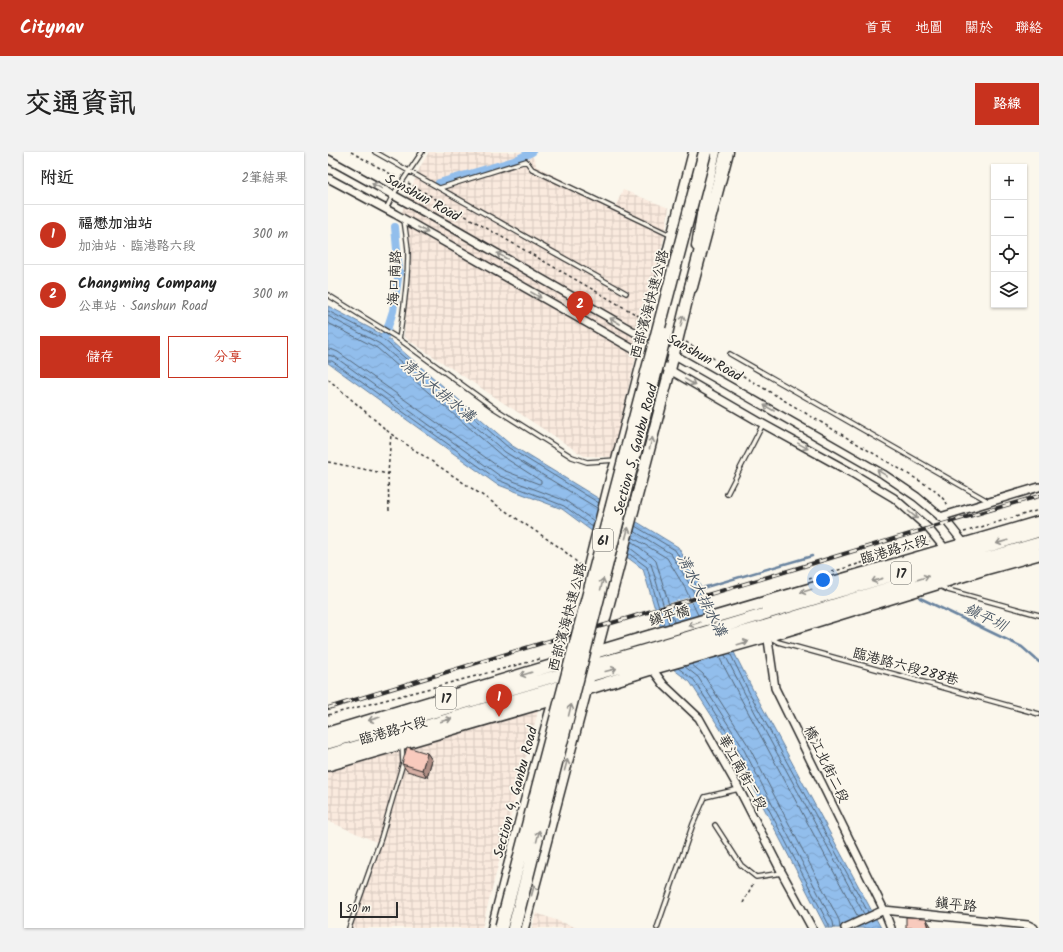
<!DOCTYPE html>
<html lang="zh-TW">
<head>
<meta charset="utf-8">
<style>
  body { margin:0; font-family:Kalam,"LXGW WenKai TC",sans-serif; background:#f2f2f2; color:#222 }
  .controls { position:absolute; right:12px; top:12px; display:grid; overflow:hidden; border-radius:0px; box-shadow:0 1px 3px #0004 }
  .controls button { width:36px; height:36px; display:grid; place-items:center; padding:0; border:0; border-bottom:1px solid #e0e0e0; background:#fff; color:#222; font:20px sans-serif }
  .scale { position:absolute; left:12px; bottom:10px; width:58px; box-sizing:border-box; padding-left:4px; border:2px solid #2b2b2b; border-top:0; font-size:11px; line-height:14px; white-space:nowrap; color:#2b2b2b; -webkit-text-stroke:3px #fbf7ec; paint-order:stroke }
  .you { position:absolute; left:495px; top:428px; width:14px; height:14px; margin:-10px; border:3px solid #fff; border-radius:50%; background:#1a73e8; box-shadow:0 0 0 6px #1a73e833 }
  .badge { display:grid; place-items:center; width:26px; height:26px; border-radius:50%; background:#c8321e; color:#fff; font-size:13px; font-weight:700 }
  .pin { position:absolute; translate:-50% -33px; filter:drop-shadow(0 1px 2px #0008) }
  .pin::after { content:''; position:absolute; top:21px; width:14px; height:12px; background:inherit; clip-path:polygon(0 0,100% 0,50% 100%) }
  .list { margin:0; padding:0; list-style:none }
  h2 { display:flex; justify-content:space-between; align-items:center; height:52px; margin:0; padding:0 16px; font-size:17px }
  h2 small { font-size:13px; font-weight:400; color:#767676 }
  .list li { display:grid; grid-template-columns:26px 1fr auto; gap:12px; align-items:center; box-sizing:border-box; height:60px; padding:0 16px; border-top:1px solid #e0e0e0 }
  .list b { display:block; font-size:15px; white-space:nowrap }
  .list p { margin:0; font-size:13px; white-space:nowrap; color:#767676 }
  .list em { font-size:13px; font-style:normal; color:#767676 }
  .actions { display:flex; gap:8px; padding:12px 16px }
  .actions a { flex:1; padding:9px 0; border:1px solid #c8321e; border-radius:0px; text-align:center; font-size:14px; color:#c8321e }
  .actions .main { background:#c8321e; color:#fff }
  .icon { flex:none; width:22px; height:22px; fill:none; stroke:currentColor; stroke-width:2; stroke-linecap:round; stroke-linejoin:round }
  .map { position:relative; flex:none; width:711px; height:776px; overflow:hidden; border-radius:0px }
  header { display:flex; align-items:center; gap:24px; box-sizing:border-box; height:56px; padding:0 20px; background:#c8321e; color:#fff }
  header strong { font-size:19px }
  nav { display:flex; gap:22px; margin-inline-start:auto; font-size:14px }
  .intro { display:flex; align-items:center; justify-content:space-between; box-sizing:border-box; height:96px; padding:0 24px }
  h1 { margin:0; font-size:28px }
  .button { padding:10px 18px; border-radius:0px; background:#c8321e; color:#fff; font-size:14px; font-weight:700 }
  main { display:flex; gap:24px; padding:0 24px }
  aside { flex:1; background:#fff; border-radius:0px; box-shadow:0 1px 3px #0004 }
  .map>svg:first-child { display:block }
  .industrial { fill:url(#industrial-grid) }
  .water { fill:url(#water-waves); stroke:#69839f }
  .pier { fill:#fbf7ec }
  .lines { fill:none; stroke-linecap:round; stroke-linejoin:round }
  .shore { stroke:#546678; stroke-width:1 }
  .stream { stroke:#69839f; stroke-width:2.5 }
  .canal { stroke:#92beec; stroke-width:8 }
  .lane-casing { stroke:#2b2b2b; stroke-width:6 }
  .street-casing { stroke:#2b2b2b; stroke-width:10 }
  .secondary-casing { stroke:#2b2b2b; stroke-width:13 }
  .primary-casing { stroke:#2b2b2b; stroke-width:14 }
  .highway-casing { stroke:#2b2b2b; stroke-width:15 }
  .path { stroke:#2b2b2b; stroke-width:1.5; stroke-dasharray:3 3; stroke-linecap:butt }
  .lane { stroke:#fbf7ec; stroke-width:3.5 }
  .street { stroke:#fbf7ec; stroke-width:7 }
  .secondary { stroke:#fbf7ec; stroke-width:10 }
  .primary { stroke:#fbf7ec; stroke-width:11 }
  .highway { stroke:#fbf7ec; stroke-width:12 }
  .rail-casing { stroke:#2b2b2b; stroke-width:4 }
  .rail { stroke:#fbf7ec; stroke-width:2.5; stroke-dasharray:8; stroke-linecap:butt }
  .highway-bridge-casing { stroke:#2b2b2b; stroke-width:15; stroke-linecap:butt }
  .highway-bridge { stroke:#fbf7ec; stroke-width:12 }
  .wall { fill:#d5aea3; stroke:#2b2b2b }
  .shaded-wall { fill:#ae8d84; stroke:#2b2b2b }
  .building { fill:#f8cabd; stroke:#2b2b2b }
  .oneway { stroke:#93918c }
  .labels { text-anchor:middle; stroke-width:3.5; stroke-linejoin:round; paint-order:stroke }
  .shield { fill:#fbf7ec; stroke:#696865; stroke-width:1 }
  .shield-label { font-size:13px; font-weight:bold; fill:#2b2b2b }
  .street-label { font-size:14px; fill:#2b2b2b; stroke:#fbf7ec }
  .water-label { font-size:15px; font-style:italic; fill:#4a5765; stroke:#fbf7ec }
</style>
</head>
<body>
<header>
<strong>Citynav</strong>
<nav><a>首頁</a><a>地圖</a><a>關於</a><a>聯絡</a></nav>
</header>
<div class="intro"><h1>交通資訊</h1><a class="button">路線</a></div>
<main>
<aside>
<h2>附近<small>2筆結果</small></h2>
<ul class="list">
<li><span class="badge">1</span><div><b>福懋加油站</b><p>加油站 · 臨港路六段</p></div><em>300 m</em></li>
<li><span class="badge">2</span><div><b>Changming Company</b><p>公車站 · Sanshun Road</p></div><em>300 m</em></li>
</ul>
<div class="actions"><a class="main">儲存</a><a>分享</a></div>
</aside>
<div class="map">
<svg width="711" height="776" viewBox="0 0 711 776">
  <defs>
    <pattern id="industrial-grid" width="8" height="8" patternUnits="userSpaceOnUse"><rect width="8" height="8" fill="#faeade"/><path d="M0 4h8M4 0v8" fill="none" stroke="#d6c9bf"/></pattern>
    <pattern id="water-waves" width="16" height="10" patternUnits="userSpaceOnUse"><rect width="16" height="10" fill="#92beec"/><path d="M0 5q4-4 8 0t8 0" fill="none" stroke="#7ea3cb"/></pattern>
  </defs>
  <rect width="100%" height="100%" fill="#fbf7ec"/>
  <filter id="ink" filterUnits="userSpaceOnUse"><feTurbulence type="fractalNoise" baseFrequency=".025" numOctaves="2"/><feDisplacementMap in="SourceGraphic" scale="8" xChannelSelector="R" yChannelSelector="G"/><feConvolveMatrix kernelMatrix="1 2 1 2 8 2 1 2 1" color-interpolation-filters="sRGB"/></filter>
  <g filter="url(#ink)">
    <path class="industrial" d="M101,0H201L207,8L208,14L287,55L295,38L341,56L337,81L284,305L256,304L76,185L83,95L80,77L70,69L92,15Z
      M210,559L154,776H23L53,692L0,669V620Z
      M208,761L250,776H204Z"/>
    <path class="water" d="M0,154L57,184L183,293L350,395L370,429L425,538L553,776H498L407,600L362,530L345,517L315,417L234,357L168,332L0,211Z"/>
    <path class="pier" d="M378,440L381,445L326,461L325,456Z"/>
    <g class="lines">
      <path class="shore" d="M0,159L55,187L181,296L271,351
        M0,164L52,192L177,300L269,356
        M0,171L49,196L174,304L213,329V331L211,332L175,318L10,200L5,198L0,197
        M0,203L7,205L172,324L238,349L266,369
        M0,209H4L170,328L236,354L265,375
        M307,374L347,398L367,431L381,460
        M306,379L343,402L362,433L376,461
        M304,385L339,406L357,436L370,463
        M303,389L324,405L328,409L346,470
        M302,396L323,412L341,472
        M300,401L319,415L336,473
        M402,501L421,540L540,760
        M397,503L417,542L536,762
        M391,505L412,545L530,765
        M363,512L375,522L420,593L511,768L512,776
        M356,514L370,525L415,596L505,770L506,776
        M350,516L366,528L410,598L501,773V776"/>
      <path class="stream" d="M371,437L484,404
        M592,446L694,495L711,510"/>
      <path class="canal" d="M111,31L186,9L204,0
        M57,184L65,159L71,120L67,75"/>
      <g class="lane-casing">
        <path id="lane" d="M47,0L298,141
          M112,36L198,9L204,17L340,82
          M58,57L65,43L94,0
          M0,143L71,187L166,256L244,305L259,310L288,308
          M71,187C76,157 80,128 80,98C79,87 77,77 76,67
          M402,202L660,349
          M399,342L435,272
          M612,434L620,438L711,463
          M443,486L450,490L711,562
          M387,673L413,713L428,725L454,721
          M21,776L53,686L75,611L74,593
          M329,776L365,672L377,645L411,637"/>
      </g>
      <g class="street-casing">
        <path id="street" d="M0,7L123,75L322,189
          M0,26L67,62L319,205
          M331,194L555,322L589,345L619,370L639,395
          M328,210L435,272L524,321L566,346L600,376L619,399
          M612,365L711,335
          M439,481L447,536L556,758L563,776
          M322,514L336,533L371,566L411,637L454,721L484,776
          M517,776L556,758L700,773L706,776"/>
      </g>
      <g class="secondary-casing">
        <path id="secondary" d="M369,94L378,37L387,0
          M234,516L244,482L284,323L289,308L316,203L323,171L335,124L338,117
          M165,776L194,663L228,541
          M195,776L275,474L342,218L364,128"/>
      </g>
      <g class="primary-casing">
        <path id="primary" d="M0,581L305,489L711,370
          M0,591L265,513L311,500L711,379
          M0,603L230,535L261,524L437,474L632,414L711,391
          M0,613L227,547L323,517L440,484L657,417L711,402"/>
      </g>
      <g class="highway-casing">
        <path id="highway" d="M335,124L367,0
          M363,135L399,0"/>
      </g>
      <path class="path" d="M23,0L70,26
        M80,31L316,167
        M358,190L607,338L618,350L621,355
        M0,227L63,282L234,397L251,412V415
        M0,310L60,322
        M61,359L60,322L63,282
        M636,380L711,358
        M481,427L602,390
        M0,563L212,507
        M415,751L426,730"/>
      <use href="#lane" class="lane"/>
      <use href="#street" class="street"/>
      <use href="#secondary" class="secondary"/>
      <use href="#primary" class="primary"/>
      <use href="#highway" class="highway"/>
      <g class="rail-casing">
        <path id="rail" d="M0,556L244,482C276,474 306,464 337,455C462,420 586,379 711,344"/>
      </g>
      <use href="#rail" class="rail"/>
      <g class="highway-bridge-casing">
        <path id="highway-bridge" d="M173,776L377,0
          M186,776L337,182"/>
      </g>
      <use href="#highway-bridge" class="highway-bridge"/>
    </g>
    <path class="wall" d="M99,601L104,608L99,625L79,619L74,612Z"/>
    <path class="shaded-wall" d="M99,601L104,608L99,625L94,618Z
      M598,766L603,774L604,776H601Z"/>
    <path class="building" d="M79,595L99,601L94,618L74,612Z
      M578,765L598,766L601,776H578Z"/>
    <defs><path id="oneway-shaft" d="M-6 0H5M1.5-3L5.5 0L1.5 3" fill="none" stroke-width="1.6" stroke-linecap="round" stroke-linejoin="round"/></defs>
    <g class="oneway">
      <use href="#oneway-shaft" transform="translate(49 34) rotate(-151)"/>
      <use href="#oneway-shaft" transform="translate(95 78) rotate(30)"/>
      <use href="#oneway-shaft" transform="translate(174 104) rotate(-150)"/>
      <use href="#oneway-shaft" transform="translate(208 143) rotate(30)"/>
      <use href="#oneway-shaft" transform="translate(287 169) rotate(-150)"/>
      <use href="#oneway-shaft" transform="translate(354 169) rotate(-76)"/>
      <use href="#oneway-shaft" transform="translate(362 230) rotate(30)"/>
      <use href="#oneway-shaft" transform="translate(441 256) rotate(-150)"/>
      <use href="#oneway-shaft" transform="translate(323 291) rotate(-75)"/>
      <use href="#oneway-shaft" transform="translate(475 294) rotate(29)"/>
      <use href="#oneway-shaft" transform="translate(554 321) rotate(-148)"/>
      <use href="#oneway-shaft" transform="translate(585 363) rotate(40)"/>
      <use href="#oneway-shaft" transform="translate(299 381) rotate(-75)"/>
      <use href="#oneway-shaft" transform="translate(674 390) rotate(164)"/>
      <use href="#oneway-shaft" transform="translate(595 426) rotate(-18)"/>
      <use href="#oneway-shaft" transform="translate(549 428) rotate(163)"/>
      <use href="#oneway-shaft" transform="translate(274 432) rotate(-76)"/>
      <use href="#oneway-shaft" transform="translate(478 439) rotate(163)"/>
      <use href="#oneway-shaft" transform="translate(366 472) rotate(164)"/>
      <use href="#oneway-shaft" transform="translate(415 491) rotate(-16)"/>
      <use href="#oneway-shaft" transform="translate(283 518) rotate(-15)"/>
      <use href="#oneway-shaft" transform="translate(198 522) rotate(163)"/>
      <use href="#oneway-shaft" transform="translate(242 558) rotate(-76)"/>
      <use href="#oneway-shaft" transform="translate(46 567) rotate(164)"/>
      <use href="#oneway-shaft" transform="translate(118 568) rotate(-16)"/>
      <use href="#oneway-shaft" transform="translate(238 613) rotate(-75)"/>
      <use href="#oneway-shaft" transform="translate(210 684) rotate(-76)"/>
      <use href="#oneway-shaft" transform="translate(205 738) rotate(-75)"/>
    </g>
  </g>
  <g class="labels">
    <g class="shield">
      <rect x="265" y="377" width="20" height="22" rx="3"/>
      <rect x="563" y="410" width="20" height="22" rx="3"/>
      <rect x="108" y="535" width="20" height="22" rx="3"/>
    </g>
    <g class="shield-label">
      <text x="275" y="393">61</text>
      <text x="573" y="426">17</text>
      <text x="118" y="551">17</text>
    </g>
    <g class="street-label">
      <text transform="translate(95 45) rotate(29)" y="5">Sanshun Road</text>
      <text transform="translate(66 126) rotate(-87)" y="5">海口南路</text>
      <text transform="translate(321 152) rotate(-75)" y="5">西部濱海快速公路</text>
      <text transform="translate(377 205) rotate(29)" y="5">Sanshun Road</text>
      <text transform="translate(307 297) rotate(-75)" y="5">Section 5, Ganbu Road</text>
      <text transform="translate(566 397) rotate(-17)" y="5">臨港路六段</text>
      <text transform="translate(341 463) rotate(-16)" y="5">鎮平橋</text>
      <text transform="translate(239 465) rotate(-75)" y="5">西部濱海快速公路</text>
      <text transform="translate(578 514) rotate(15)" y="5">臨港路六段288巷</text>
      <text transform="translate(65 578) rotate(-16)" y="5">臨港路六段</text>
      <text transform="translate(499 612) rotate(64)" y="5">橋江北街二段</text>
      <text transform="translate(415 620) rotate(61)" y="5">華江南街二段</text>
      <text transform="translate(187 640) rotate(-75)" y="5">Section 4, Ganbu Road</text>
      <text transform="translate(628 752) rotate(6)" y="5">鎮平路</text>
    </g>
    <g class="water-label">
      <text transform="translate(110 238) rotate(39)" y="5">清水大排水溝</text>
      <text transform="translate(374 443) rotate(63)" y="5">清水大排水溝</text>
      <text transform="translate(658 465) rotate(26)" y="5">鎮平圳</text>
    </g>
  </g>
</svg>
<div class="controls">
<button>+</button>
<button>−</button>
<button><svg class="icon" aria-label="locate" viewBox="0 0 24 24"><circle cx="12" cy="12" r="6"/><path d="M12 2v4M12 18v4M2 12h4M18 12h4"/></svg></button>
<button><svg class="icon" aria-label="layers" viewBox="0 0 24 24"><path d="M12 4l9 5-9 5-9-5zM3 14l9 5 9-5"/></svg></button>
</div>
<div class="scale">50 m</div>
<div class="you"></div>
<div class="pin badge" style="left:171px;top:565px">1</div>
<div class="pin badge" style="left:252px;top:172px">2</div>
</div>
</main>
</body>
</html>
